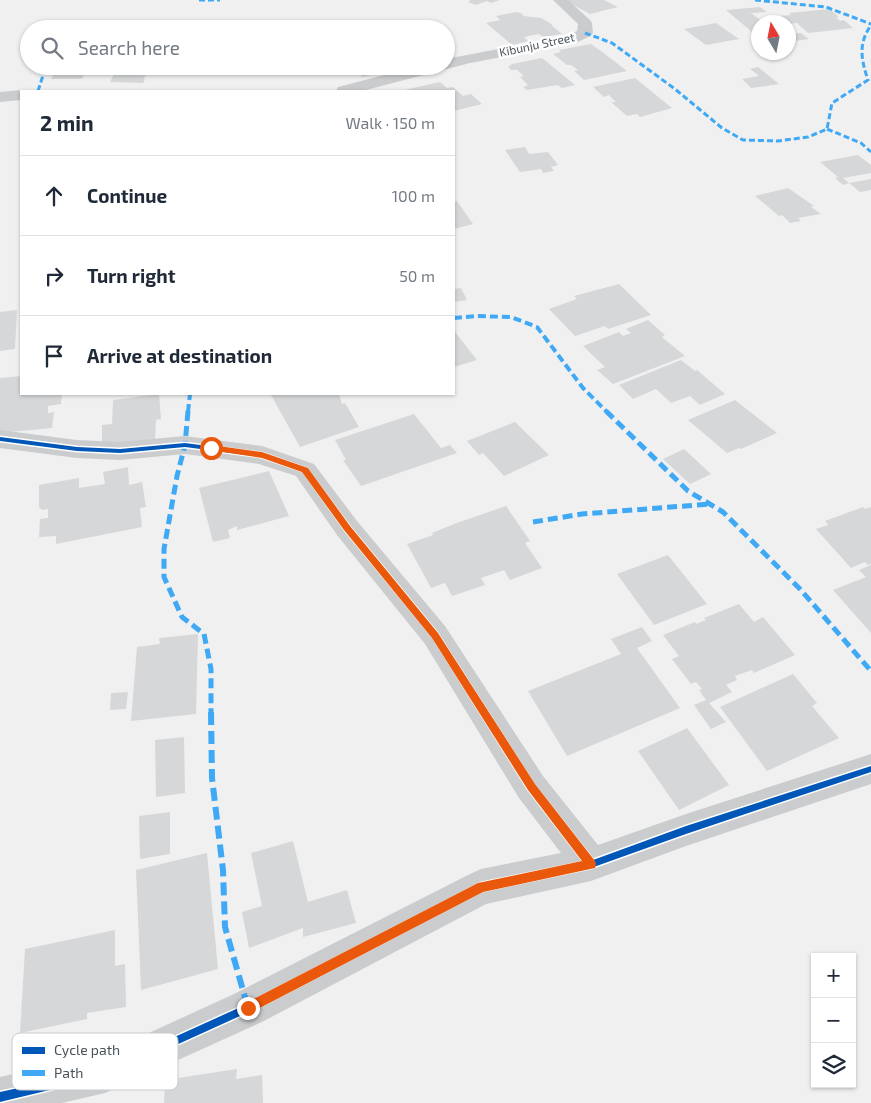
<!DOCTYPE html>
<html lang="en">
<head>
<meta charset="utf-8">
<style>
  body { margin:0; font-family:"Exo 2",sans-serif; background:#f6f6f7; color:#1f2937 }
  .controls { position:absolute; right:15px; bottom:15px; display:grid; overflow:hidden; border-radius:0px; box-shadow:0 1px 4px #0004 }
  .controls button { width:45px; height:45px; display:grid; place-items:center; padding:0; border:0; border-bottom:1px solid #e0e1e3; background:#fff; color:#1f2937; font:25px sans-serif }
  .compass { position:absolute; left:751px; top:15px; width:45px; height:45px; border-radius:50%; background:#fff; box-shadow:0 1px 4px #0004; rotate:350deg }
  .stop { position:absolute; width:15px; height:15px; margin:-11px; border:4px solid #ea580c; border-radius:50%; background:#fff }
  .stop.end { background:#ea580c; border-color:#fff; box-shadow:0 1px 5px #0008 }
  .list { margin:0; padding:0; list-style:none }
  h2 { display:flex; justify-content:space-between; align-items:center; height:65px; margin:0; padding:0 20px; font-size:21px }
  h2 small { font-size:16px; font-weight:400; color:#747a83 }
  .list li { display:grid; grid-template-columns:32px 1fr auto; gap:15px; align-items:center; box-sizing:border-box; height:80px; padding:0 20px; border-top:1px solid #e0e1e3 }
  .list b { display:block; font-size:19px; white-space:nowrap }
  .list em { font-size:16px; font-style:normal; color:#747a83 }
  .icon { flex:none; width:28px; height:28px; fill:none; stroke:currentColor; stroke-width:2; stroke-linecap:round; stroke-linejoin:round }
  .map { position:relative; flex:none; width:871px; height:1103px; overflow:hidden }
  .search { position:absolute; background:#fff; box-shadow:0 1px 4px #0004; left:20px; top:20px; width:435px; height:55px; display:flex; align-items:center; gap:12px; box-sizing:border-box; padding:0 18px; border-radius:28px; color:#747a83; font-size:19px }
  .panel { position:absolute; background:#fff; box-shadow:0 1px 4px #0004; left:20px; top:90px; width:435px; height:305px; border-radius:0px }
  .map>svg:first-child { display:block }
  .building { fill:#d6d7d9 }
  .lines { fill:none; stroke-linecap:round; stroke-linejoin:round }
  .street { fill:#caccce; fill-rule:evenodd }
  .quiet-far3 { stroke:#3fa9f5; stroke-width:3; stroke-dasharray:6 3; stroke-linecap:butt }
  .quiet-far2 { stroke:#3fa9f5; stroke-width:4; stroke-dasharray:8 4; stroke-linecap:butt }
  .quiet-far1 { stroke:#3fa9f5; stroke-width:5; stroke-dasharray:10 5; stroke-linecap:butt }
  .quiet { stroke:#3fa9f5; stroke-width:6; stroke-dasharray:13 6; stroke-linecap:butt }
  .cycleway-casing { stroke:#fff; stroke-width:3 }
  .cycleway { fill:#0057b8; fill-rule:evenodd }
  .route { fill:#ea580c }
  .labels { text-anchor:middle; stroke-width:5; stroke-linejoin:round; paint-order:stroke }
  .far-street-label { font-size:12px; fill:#49535a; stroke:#fff }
  .key { fill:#fff; stroke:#c8cbce; stroke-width:1 }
  .key-label { font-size:14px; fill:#49535a }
</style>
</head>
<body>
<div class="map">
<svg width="871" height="1103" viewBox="0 0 871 1103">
  <rect width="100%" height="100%" fill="#f0f0f0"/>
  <path class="building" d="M469,0H500L491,3L487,1L476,5L468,2L470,1Z
    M564,0H604L618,7L590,14Z
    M760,7L767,12L751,13L763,22H758V37L726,10Z
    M830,9L839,17H836L840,21L844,20L853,28L808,33L797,23L788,24L780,16L791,15L789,13Z
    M516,12L521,13L524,16L541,18L553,25H551L562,34L543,37L539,34L528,36L524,38L529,41L512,45L486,23L500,20L496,16Z
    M69,20H102V21H107L101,29H62Z
    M406,22L423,23L422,28H404Z
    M716,23L739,39L706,45L684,29Z
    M801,33L809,39L788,42V34Z
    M591,44L601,51L627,71L584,80L574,71L578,70L571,65H567L553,54L561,52L559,50Z
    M542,58L575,85L562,88L558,85L527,90L523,87L528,85L520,77L524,76L517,70H511L508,67L512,64Z
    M55,66H94L90,72H85L82,79H51L55,72H51Z
    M114,66H149L148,69H150L143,79H145L143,83L110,82L115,72H111Z
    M351,66H368L376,73L363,77Z
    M758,67L779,84L751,88L742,79L759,76L750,69Z
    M635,78L672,108L640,117L637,114L627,116L611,102H616L609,95L604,97L593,87Z
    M440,82L447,88L453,87L463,96L471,94L482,104L454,111V91H400Z
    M525,147L529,154L548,152L558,165L551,167L554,171L543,173L541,169L520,172L505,150Z
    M858,155L871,165V173L843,178L849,183L843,185L835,178L838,177L820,162Z
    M871,179V190L860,192L849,183Z
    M788,188L814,206L811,207L821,214L798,218L801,221L790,223L782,215L779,216L755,196Z
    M457,201L473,224L454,229V202Z
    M619,284L651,315L608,329L605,326L575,336L549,309L577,299L574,296Z
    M461,288L467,300L454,302V289Z
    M17,310L15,349L0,351V312Z
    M648,320L665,335L662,337L685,356L613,384L597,370L605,367L583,346L619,332L623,336L631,333L626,329Z
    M455,332L477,360L454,367Z
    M681,360L695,371L697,370L725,394L700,405L690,396L671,403L656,389L633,399L619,385Z
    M21,376V394H62L61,404L48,406V413L54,412L52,428L0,433V378Z
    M159,394L161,419L156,420L155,440L102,448V425L112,424L113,400Z
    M275,394H339L342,404L345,403L359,427L300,447L271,395Z
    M735,400L777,433L741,449L739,448L727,453L688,420Z
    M414,414L441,448L450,445L457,453L361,486L343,460H346L335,440Z
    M515,422L549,455L504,476L483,453L479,455L467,441Z
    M684,449L711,474L690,484L663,459Z
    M128,467L129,485L142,482L146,507L140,508L142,527L56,544V536L39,537L40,519L48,518V509L42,510L39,507V485L79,478V488L105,484L103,472Z
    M269,471L289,516L237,530V526L228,530L230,538L213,542L199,488Z
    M506,506L530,541L525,543L542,568L510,580L504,570L481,578L485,585L452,596L445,583L431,588L407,544L433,535L432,533L454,524Z
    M863,507L865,509L871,507V564L868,565L865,562L851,568L816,529L828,525L825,521Z
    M668,555L707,604L654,625L617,574Z
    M871,565V633L833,590L866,577L859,570Z
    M739,604L754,622L763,617L795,655L754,673L752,670L735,676L737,680L726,685L732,692L709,703L726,722L711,729L694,705L706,700L699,690L702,689L696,682L691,684L672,659L679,656L663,635L695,622L696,624L706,620L704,618Z
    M642,627L652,641L637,648L680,708L567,756L528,691L621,654L611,639Z
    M198,634L196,714L131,721L137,647L160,644L159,638Z
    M793,674L817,703L812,706L839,738L767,771L720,707Z
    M128,692L126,709L110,710L111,693Z
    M687,728L729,785L679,810L638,751Z
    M184,737L185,793L156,797L155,740Z
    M170,812V854L140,859L139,816Z
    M293,841L308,902L347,890L356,923L303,937V928L249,948L242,912L262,906L251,853Z
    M207,853L218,969L141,990L136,870Z
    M115,930V966L125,964L126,1007L87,1013V1019L20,1033L25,949Z
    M237,1069L236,1079L262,1075L263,1103H164L165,1080Z"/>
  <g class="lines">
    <path class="street" d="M553,0H568L590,20L592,23L593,33L590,36L576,43L470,63L362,91H336L338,87L419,66H446V59L567,36L577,31L578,24Z
      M21,90L26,91H21V100L0,102V92Z
      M0,430L77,440L120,442L185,436L262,446L314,464L357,521L445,626L543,776L598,845L686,814L871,754V784L686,846L591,881L486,904L262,1022L105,1093L62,1103H0V1077L103,1054L234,994L468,875L481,869L561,853L519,798L425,644L337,535L296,476L259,464L185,454L120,460L77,458L0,448Z"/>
    <path class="quiet-far3" d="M199,0H220
      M755,0L826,7L871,24
      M585,33L612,43L675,89L722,128L743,140L778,141L808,137L827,129L832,103L868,80C861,59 858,44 871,25
      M38,91L46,66
      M827,129L861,143L871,152"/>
    <path class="quiet-far2" d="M454,318L476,316L511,317L537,327L583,388L607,412
      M188,412L190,394"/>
    <path class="quiet-far1" d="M188,411L185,445L177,476L164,549V577L182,617L204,634L211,669V713
      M606,411L688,491L723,512L800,589L871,671
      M533,522L582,514L710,504"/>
    <path class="quiet" d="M211,712L212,778L223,870L225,927L248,1008"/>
    <g class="cycleway-casing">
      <path id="cycleway" d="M0,437L77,447L120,449L185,443L262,453L307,469L349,526L437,633L534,785L593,860L686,826L871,766V772L686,834L591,868L482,891L251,1011L108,1076L0,1102V1092L104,1069L245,1005L481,883L584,862L528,789L433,637L345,530L303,471L261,457L185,447L120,453L77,451L0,441Z"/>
    </g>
    <use href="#cycleway" class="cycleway"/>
  </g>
  <path class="route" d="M211,445L262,452L308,468L350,526L438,633L535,784L595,861L596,864L595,868L483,892L252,1012L248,1013L244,1012L242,1008L244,1004L478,883L582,861L528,790L432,638L344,530L302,472L262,458L209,450V446Z"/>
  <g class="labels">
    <g class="far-street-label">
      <text transform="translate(537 45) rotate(-12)" y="4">Kibunju Street</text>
    </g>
  </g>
  <rect x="12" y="1033" width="166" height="57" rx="8" class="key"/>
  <rect x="22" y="1047" width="23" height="7" fill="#0057b8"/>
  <rect x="22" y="1070" width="23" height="6" fill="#3fa9f5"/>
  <g class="key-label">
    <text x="54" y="1055">Cycle path</text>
    <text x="54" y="1078">Path</text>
  </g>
</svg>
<div class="controls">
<button>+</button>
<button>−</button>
<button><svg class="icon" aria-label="layers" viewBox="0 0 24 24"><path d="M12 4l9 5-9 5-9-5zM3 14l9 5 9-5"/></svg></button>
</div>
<svg class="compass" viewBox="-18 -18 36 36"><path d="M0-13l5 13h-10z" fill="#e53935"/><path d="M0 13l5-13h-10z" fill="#747a83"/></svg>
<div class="stop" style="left:211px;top:448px"></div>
<div class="stop end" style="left:248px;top:1008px"></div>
<div class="search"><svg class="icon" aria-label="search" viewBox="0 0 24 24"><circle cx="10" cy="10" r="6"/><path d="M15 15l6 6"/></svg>Search here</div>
<section class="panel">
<h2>2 min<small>Walk · 150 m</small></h2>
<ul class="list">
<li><svg class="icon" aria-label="ahead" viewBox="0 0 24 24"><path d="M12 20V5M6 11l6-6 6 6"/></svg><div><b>Continue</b></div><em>100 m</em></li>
<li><svg class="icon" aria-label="right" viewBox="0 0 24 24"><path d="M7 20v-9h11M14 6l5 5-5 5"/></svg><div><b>Turn right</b></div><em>50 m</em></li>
<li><svg class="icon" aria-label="arrive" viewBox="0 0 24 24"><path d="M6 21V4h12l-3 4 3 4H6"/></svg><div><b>Arrive at destination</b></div></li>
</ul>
</section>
</div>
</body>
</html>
